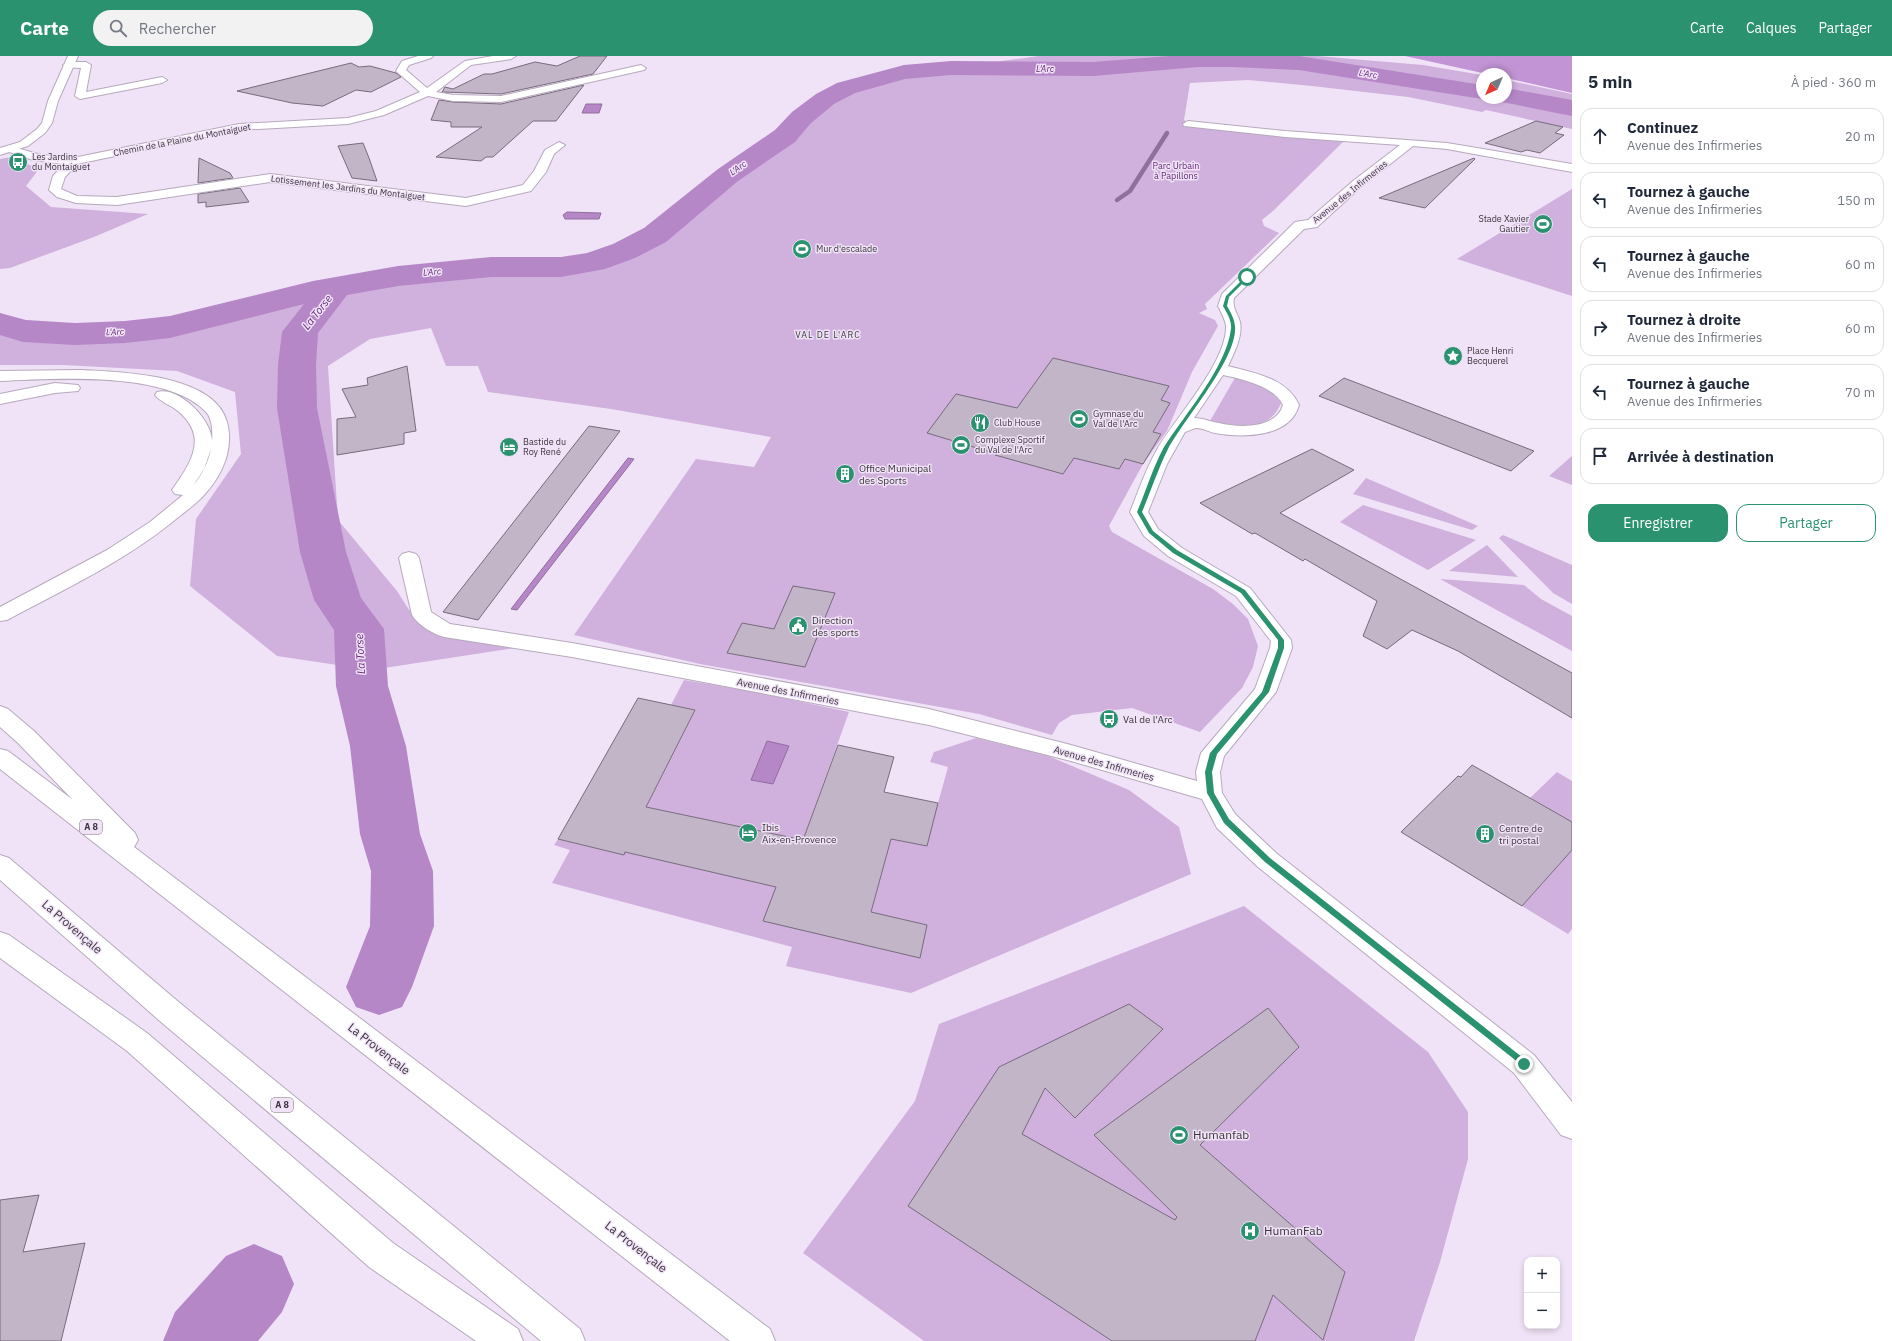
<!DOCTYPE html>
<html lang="fr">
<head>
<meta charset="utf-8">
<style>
  body { margin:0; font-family:"IBM Plex Sans",sans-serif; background:#f2f2f3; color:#1f2937 }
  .controls { position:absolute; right:12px; bottom:12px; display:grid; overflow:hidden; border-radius:8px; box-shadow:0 2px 6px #0003 }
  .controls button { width:36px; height:36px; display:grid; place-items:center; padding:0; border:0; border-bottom:1px solid #e0e1e3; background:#fff; color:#1f2937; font:20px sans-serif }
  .compass { position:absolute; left:1476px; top:12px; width:36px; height:36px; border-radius:50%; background:#fff; box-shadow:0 2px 6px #0003; rotate:224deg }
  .stop { position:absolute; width:12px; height:12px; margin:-9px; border:3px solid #2b9270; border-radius:50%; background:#fff }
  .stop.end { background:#2b9270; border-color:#fff; box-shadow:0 1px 4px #0008 }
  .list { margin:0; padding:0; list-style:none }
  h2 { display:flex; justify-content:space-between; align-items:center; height:52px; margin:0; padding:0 16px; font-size:17px }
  h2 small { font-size:13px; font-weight:400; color:#747a83 }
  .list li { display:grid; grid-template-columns:26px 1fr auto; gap:12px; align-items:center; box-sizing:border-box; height:56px; margin:0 8px 8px; padding:0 8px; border:1px solid #e0e1e3; border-radius:12px }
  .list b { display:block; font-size:15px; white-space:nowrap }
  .list p { margin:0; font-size:13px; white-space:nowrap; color:#747a83 }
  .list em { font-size:13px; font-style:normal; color:#747a83 }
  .actions { display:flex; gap:8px; padding:12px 16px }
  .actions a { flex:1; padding:9px 0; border:1px solid #2b9270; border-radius:12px; text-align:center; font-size:14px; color:#2b9270 }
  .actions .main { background:#2b9270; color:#fff }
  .icon { flex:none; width:22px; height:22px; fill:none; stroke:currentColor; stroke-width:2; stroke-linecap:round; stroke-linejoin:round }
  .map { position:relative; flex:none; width:1572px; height:1285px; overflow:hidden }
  header { display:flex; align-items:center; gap:24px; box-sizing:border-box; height:56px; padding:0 20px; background:#2b9270; color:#fff }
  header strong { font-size:19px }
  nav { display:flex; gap:22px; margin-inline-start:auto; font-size:14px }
  .search { width:280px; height:36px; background:#f2f2f3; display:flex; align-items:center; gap:10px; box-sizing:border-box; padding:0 14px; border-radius:22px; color:#747a83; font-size:15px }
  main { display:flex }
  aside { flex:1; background:#fff }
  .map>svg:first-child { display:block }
  .green { fill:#d0b0dd }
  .forest { fill:#c394d5 }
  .water { fill:#b587c7; stroke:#906e9d }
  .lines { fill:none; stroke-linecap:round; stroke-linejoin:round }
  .stream { stroke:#906e9d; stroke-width:4.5 }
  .river { fill:#b587c7; fill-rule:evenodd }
  .building { fill:#c3b5c8; stroke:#776b7c }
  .street-casing { stroke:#b6a9bc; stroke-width:2 }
  .secondary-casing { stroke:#b6a9bc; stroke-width:2 }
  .highway-casing { stroke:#b6a9bc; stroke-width:2 }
  .street { fill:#fff; fill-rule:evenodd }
  .secondary { fill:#fff; fill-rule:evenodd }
  .highway { fill:#fff; fill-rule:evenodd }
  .route { fill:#2b9270 }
  .labels { text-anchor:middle; stroke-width:3; stroke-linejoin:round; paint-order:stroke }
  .far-water-label { font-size:9px; font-style:italic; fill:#612875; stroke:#f1e3f7 }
  .far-street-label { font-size:9px; fill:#3a343c; stroke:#f1e3f7 }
  .far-poi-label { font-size:9px; fill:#3a343c; stroke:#f1e3f7; text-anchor:start }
  .far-park-label { font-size:9px; fill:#602773; stroke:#f1e3f7 }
  .far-neighbourhood-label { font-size:9px; letter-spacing:1px; fill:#3a343c; stroke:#f1e3f7 }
  .shield { fill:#f1e3f7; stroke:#716874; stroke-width:1 }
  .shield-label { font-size:9px; font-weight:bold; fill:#3a343c }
  .poi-label { font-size:10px; fill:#3a343c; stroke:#f1e3f7; text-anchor:start }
  .street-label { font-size:10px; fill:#3a343c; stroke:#f1e3f7 }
  .water-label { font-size:11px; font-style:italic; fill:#612875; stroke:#f1e3f7 }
  .near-street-label { font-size:12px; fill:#3a343c; stroke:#f1e3f7 }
  .near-poi-label { font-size:12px; fill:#3a343c; stroke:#f1e3f7; text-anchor:start }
</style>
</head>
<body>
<header>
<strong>Carte</strong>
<div class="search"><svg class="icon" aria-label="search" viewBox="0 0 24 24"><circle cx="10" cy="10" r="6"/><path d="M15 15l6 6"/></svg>Rechercher</div>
<nav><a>Carte</a><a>Calques</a><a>Partager</a></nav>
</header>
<main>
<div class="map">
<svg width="1572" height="1285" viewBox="0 0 1572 1285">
  <rect width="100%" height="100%" fill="#f1e3f7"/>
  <path class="green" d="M1039,0H1317L1423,9L1482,19V42H1506V24L1572,38V73L1486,54L1482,56L1408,41L1312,30L1248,24L1190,27L1184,64L1189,67L1345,84L1274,154L1262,164L1264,170L1279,177L1205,248L1207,253L1199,257L1215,264L1218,270L1192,316L1167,375L1143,408L1109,470L1112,476L1213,533L1233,548L1248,563L1258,590L1253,611L1242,632L1200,676L1132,652L1072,659L1059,667L1052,679L979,658L700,608L574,579L696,403L754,411L771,381L611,353L488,336L478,310H446L431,272L370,283L328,310L338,464L397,535L413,560L436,579L515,592L371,614L277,600L190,530L196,463L241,398L235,336L177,315L63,309H0V268L23,275L75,278L125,276L170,271L313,235L398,220L491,211H561L593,206L624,195L655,179L728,119L785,80L818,48L846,32L904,16L951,12Z
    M11,101L39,113L26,130L51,151L148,158L94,181L10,212L0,213V103Z
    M1572,133V240L1457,203Z
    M1236,320C1254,327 1269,331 1281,347C1269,378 1236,369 1210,365Z
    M1572,400V429L1549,420Z
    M1366,422L1478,470L1472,474L1353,438Z
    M1363,449L1476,484L1428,514L1340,466Z
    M1503,479L1572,509V548L1553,537L1499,482Z
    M1487,489L1518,521L1449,515Z
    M1440,523L1524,529L1541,543L1572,560V595Z
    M684,624L745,634L849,656L803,784L646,751L695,654L671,649Z
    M976,682L1046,699L1129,734L1179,771L1191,818L911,937L786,910L792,891L552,827L570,794L554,789L558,783L624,798L625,796L784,832L920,901L927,869L871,856L891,782L938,747L948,711L930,706L934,696Z
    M1557,716L1572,725V766L1530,742Z
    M1572,794V873L1568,878L1522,850Z
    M1244,850L1428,996L1468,1056V1103L1440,1206L1414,1285H924L803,1197L915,1045L939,968Z"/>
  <path class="forest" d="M1405,0H1572V37L1506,22V18H1487Z"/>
  <path class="water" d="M586,48H602L599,57H582Z
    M567,156L601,157L599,163H565L563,159Z
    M628,402L634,403L517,554L511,553Z
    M767,685L789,690L773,728L751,724Z"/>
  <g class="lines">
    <path class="stream" d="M1117,144L1130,135L1167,77"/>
    <path class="river" d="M1170,0H1299L1482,29V42H1488L1482,43L1299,14L1232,11H1198L1093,20L951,19L905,23L855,37L834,48L810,68L795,86L738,125L666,186L635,202L605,213L561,221H491L398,230L347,239L318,277L316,309L317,352L346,496L361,542L384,573L388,630L406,690L420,778L433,815L434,870L412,931L402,951L379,959L356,951L346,931L370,870L371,815L360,778L350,690L336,630L334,574L314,544L300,496L277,352L278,309L282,276L304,248L170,282L125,287L75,289L23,286L0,279V257L26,264L75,267L125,265L170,260L313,225L398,210L491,201H561L587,197L613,188L644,172L718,113L775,74L792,56L816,38L837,27L904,9L951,5L1093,6Z
      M1506,32L1572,44V60L1497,45L1495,42H1506Z
      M254,1188L282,1200L294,1228L282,1256L258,1285H163L175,1256L226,1200Z"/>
  </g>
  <path class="building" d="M580,0H607L593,18L501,38L442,36L445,31L453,33L484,18H492L535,6L557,10Z
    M351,7L359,11L370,10L396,17L401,21L371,36L356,34L323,50L292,47L237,35Z
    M584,29L556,65H533L493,101H486L481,105L436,101L482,71H451V66L431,64L439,44L453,46L501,48Z
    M1536,65L1563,71L1555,77L1564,79L1540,97L1527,94L1521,96L1485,87Z
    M363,87L369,102L377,125L352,122L338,90Z
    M199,102L230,117L233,122L198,127Z
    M1474,102L1475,103L1425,152L1379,142Z
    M240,132L249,146L206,151V146L198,147V138Z
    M1053,302L1169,330L1161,344L1170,347L1153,376L1161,378L1143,408L1125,403L1119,413L1074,402L1063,418L995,399L997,398L927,377L956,338L1017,352Z
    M407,310L416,375L404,377V388L337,399V363L356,361L342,333L368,329L367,322Z
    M1344,322L1534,395L1511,415L1319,340Z
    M589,370L620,375L478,564L443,556Z
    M1312,393L1354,414L1280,457L1572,617V662L1458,595L1412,574L1387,593L1363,580L1377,545L1305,503L1303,505L1255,477L1252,478L1200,447Z
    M793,530L835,537L805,611L727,597L742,567L774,573Z
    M638,642L695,654L646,751L803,784L838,689L894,701L884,736L938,747L927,790L891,783L871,856L927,869L920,902L763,865L776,831L625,796L624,799L558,783Z
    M1472,709L1572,766V794L1522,850L1401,776L1458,720L1461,721Z
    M1129,948L1163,973L1075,1062L1045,1032L1022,1078L1175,1164L1177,1161L1094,1079L1268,952L1299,991L1200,1089L1345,1216L1323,1284L1273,1239L1255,1285H1112L908,1150L999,1011Z
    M39,1139L23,1196L85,1187L61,1285H0V1144Z"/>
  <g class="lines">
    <g class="street-casing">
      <path id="street" d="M418,0H433L431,2L409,9L406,14L427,32L465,5L493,0H516L511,3L471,9L436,36L453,39L501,40L641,9L646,12L644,14L501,46L453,45L428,40L384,59L348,68L239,74L77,108L65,121L61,133L77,140L117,141L270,118L466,142L523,129L534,115L545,94L559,86L565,89L554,98L546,116L531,135L466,150L270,126L117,149L76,147L57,141L49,134L53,120L64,108L33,104L6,95L4,93L10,90L41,99L73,102L239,68L348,62L376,55L420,36L396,15L402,5Z
        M68,6H86L91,9L86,36L162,21L167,24L162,27L80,43L75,40L81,12L65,11L63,9Z
        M1188,65L1285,75L1447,87L1572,108V116L1447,93L1413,90L1361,131L1317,171L1304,173L1234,242C1232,252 1237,256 1240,266C1243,281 1234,297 1228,310C1254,317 1287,322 1299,349C1290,382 1243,382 1215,377C1209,376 1203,372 1197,372C1193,372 1189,375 1185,376L1167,408L1148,456L1158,473L1182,492L1250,532L1291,584L1292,592L1276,636L1224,700L1220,716L1222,737L1235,758L1276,797L1534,999L1572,1046V1083L1561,1079L1514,1017L1258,811L1217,772L1202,743L1071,705L929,669L572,601L444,581C433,578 418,569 412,559L399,502L402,498L409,496L416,498L419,502L431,556L450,568L572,587L929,653L1071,689L1197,725L1196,716L1201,697L1255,633L1270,592L1271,585L1236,540L1168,500L1144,480L1130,456C1139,434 1146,412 1158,392C1177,360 1227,306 1226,270C1225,263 1221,256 1218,250L1222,238L1295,166L1308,164L1353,125L1400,89L1285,81L1184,70L1183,68ZM1223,319C1242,323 1274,330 1283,349C1276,373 1239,372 1219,367C1211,366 1203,362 1194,362Z"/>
    </g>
    <g class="secondary-casing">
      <path id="secondary" d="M68,0H78L58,45L52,67L45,77L28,90L0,99V92L20,86L37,73L42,67L48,45Z"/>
    </g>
    <g class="highway-casing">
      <path id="highway" d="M81,314C121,316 214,318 227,366C234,392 223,418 205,438C197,447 186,455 176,463C125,505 65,533 7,564L0,565V551L107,494L150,466L183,439L175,438L172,434C191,407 209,381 178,355C171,349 160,346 155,339L157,336C179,330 212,364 212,385C213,376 212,362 206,356C166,314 54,323 0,325V315ZM211,393C208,407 202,419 193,430L204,413Z
        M55,327L78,329L80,332L78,335L55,337L0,348V338Z
        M0,650L8,653L34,675L135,777L138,784L134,791L770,1273L775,1285H730L0,713V693L8,695L73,744L18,687L0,671Z
        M0,799L9,802L181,948L580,1273L585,1285H541L161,966L0,824Z
        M0,876L9,879L147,977L393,1187L518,1273L523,1285H476L369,1211L127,995L0,902Z"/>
    </g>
    <use href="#street" class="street"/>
    <use href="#secondary" class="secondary"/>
    <use href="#highway" class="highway"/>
  </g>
  <path class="route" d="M1246,220L1249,221L1229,241L1227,250C1231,257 1234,262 1235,270C1238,302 1184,363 1168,393C1158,413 1151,435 1142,456L1153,475L1177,494L1245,534L1284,584V592L1269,636L1217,698L1212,716L1214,737L1229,763L1270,802L1527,1005V1010L1524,1011L1265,806L1224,767L1207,737L1205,716L1210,697L1262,636L1278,592V584L1241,537L1173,497L1149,477L1137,456C1146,435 1153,411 1164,391C1185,358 1226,312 1231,273C1232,265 1227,257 1223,250L1226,240Z"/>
  <defs>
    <g id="bus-disc" transform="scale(1)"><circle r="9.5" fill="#2b9270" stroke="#f1e3f7"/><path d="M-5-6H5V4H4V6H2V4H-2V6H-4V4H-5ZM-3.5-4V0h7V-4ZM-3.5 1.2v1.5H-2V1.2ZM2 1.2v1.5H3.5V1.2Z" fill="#fff"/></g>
    <g id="stadium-disc" transform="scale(1)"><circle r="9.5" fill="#2b9270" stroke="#f1e3f7"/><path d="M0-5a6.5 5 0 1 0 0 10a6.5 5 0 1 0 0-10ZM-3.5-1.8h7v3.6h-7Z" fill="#fff"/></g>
    <g id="sight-disc" transform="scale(1)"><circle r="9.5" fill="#2b9270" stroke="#f1e3f7"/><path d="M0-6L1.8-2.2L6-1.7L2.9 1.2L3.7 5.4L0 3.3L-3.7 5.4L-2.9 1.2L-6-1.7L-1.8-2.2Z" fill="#fff"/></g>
    <g id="restaurant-disc" transform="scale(1)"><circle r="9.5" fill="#2b9270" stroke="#f1e3f7"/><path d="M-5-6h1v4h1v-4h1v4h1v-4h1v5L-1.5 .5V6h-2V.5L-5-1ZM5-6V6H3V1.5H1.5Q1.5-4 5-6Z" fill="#fff"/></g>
    <g id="hotel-disc" transform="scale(1)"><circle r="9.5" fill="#2b9270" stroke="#f1e3f7"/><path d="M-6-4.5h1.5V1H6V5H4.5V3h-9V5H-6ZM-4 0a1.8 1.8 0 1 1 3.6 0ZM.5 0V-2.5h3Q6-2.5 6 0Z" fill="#fff"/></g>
    <g id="building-disc" transform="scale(1)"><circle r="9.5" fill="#2b9270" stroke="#f1e3f7"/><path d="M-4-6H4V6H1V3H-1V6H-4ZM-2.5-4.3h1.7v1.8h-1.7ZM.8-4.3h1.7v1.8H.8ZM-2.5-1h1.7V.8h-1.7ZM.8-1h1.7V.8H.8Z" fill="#fff"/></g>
    <g id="civic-disc" transform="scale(1)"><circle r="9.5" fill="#2b9270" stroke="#f1e3f7"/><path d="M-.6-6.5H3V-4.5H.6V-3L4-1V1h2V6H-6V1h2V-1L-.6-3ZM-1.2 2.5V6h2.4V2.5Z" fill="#fff"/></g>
    <g id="hospital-disc" transform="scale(1)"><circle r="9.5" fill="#2b9270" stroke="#f1e3f7"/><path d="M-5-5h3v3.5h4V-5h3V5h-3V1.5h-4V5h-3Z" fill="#fff"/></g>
  </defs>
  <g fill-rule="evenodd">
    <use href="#bus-disc" x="18" y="106"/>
    <use href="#stadium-disc" x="1543" y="168"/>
    <use href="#stadium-disc" x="802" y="193"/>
    <use href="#sight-disc" x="1453" y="300"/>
    <use href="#stadium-disc" x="1079" y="363"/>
    <use href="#restaurant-disc" x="980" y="367"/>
    <use href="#stadium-disc" x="961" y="389"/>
    <use href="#hotel-disc" x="509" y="391"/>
    <use href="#building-disc" x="845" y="418"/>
    <use href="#civic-disc" x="798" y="570"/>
    <use href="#bus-disc" x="1109" y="663"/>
    <use href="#hotel-disc" x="748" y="777"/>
    <use href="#building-disc" x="1485" y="778"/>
    <use href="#stadium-disc" x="1179" y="1079"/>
    <use href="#hospital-disc" x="1250" y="1175"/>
  </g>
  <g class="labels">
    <g class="far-water-label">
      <text x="1045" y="16">L'Arc</text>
      <text transform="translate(1368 18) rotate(9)" y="3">L'Arc</text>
      <text transform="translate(738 112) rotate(-35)" y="3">L'Arc</text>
      <text transform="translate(432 216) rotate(-5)" y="3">L'Arc</text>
      <text transform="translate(115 276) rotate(-2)" y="3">L'Arc</text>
    </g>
    <g class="far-street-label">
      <text transform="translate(182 84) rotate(-11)" y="3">Chemin de la Plaine du Montaiguet</text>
      <text transform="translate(348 132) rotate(7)" y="3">Lotissement les Jardins du Montaiguet</text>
      <text transform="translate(1350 136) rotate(-39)" y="3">Avenue des Infirmeries</text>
    </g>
    <g class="far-poi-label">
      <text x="32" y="104">Les Jardins<tspan x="32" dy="10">du Montaiguet</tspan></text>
      <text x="1529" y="166" text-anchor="end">Stade Xavier<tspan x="1529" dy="10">Gautier</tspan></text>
      <text x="816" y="196">Mur d'escalade</text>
      <text x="1467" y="298">Place Henri<tspan x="1467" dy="10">Becquerel</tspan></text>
      <text x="1093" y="361">Gymnase du<tspan x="1093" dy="10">Val de l'Arc</tspan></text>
      <text x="994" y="370">Club House</text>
      <text x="975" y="387">Complexe Sportif<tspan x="975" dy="10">du Val de l'Arc</tspan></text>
      <text x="523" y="389">Bastide du<tspan x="523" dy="10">Roy René</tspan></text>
    </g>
    <g class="far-park-label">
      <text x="1176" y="113">Parc Urbain<tspan x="1176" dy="10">à Papillons</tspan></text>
    </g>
    <g class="far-neighbourhood-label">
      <text x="828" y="282">VAL DE L'ARC</text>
    </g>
    <g class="shield">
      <rect x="80" y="764" width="22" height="14" rx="3"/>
      <rect x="271" y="1042" width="22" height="14" rx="3"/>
    </g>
    <g class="shield-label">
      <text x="91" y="774">A 8</text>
      <text x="282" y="1052">A 8</text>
    </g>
    <g class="poi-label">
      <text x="859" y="416">Office Municipal<tspan x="859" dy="12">des Sports</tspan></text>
      <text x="812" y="568">Direction<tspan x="812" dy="12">des sports</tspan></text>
      <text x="1123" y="667">Val de l'Arc</text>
      <text x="762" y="775">Ibis<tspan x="762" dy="12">Aix-en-Provence</tspan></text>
      <text x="1499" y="776">Centre de<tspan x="1499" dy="12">tri postal</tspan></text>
    </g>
    <g class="street-label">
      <text transform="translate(788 635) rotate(11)" y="4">Avenue des Infirmeries</text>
      <text transform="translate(1104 707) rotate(16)" y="4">Avenue des Infirmeries</text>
    </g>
    <g class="water-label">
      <text transform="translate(317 256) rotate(-52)" y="4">La Torse</text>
      <text transform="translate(360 598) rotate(-93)" y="4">La Torse</text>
    </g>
    <g class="near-street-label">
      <text transform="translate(72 871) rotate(41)" y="4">La Provençale</text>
      <text transform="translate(379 993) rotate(38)" y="4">La Provençale</text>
      <text transform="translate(636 1191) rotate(38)" y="4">La Provençale</text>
    </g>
    <g class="near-poi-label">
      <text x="1193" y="1083">Humanfab</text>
      <text x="1264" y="1179">HumanFab</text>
    </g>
  </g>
</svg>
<div class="controls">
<button>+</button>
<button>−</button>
</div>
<svg class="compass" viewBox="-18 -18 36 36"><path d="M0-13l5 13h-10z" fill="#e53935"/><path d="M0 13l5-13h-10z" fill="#747a83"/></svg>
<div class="stop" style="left:1247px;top:221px"></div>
<div class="stop end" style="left:1524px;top:1008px"></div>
</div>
<aside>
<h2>5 min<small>À pied · 360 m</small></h2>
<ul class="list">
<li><svg class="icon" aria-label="ahead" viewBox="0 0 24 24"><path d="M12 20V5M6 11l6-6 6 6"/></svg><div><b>Continuez</b><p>Avenue des Infirmeries</p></div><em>20 m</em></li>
<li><svg class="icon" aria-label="left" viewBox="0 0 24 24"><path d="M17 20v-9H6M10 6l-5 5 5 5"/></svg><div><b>Tournez à gauche</b><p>Avenue des Infirmeries</p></div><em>150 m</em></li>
<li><svg class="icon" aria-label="left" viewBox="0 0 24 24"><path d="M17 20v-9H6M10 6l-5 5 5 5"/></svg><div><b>Tournez à gauche</b><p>Avenue des Infirmeries</p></div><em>60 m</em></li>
<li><svg class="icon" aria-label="right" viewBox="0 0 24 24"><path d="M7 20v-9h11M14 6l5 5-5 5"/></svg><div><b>Tournez à droite</b><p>Avenue des Infirmeries</p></div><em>60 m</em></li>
<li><svg class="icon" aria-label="left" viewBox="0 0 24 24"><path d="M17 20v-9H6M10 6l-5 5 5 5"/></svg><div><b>Tournez à gauche</b><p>Avenue des Infirmeries</p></div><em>70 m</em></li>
<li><svg class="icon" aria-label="arrive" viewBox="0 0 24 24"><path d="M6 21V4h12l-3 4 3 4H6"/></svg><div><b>Arrivée à destination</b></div></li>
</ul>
<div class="actions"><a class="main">Enregistrer</a><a>Partager</a></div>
</aside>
</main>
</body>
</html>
